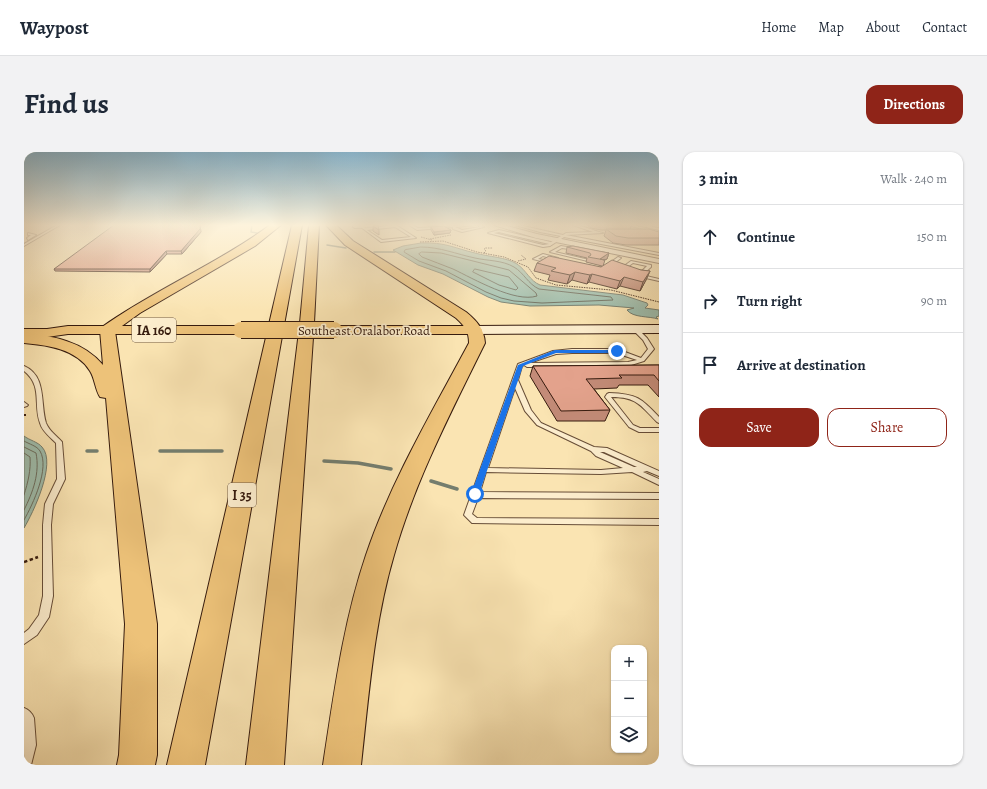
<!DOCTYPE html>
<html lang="en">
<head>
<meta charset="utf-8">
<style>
  body { margin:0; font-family:Alegreya,serif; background:#f2f2f3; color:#1f2937 }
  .controls { position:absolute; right:12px; bottom:12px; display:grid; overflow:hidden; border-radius:8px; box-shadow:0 1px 3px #0004 }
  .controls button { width:36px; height:36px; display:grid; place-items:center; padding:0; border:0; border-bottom:1px solid #e0e1e3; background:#fff; color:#1f2937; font:20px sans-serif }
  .stop { position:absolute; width:12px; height:12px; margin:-9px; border:3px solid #1a73e8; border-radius:50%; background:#fff }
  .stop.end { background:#1a73e8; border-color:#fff; box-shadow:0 1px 4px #0008 }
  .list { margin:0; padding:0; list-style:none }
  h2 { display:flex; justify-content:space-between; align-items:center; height:52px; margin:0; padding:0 16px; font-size:17px }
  h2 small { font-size:13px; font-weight:400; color:#747a83 }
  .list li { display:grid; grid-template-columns:26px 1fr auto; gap:12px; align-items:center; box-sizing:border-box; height:64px; padding:0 16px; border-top:1px solid #e0e1e3 }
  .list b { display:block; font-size:15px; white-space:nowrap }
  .list em { font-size:13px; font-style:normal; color:#747a83 }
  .actions { display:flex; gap:8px; padding:12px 16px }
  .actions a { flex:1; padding:9px 0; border:1px solid #8f2418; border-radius:12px; text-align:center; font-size:14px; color:#8f2418 }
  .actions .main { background:#8f2418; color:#fff }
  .icon { flex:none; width:22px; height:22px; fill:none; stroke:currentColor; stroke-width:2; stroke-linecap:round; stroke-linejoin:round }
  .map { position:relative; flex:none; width:635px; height:613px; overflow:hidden; border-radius:12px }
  header { display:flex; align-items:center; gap:24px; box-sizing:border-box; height:56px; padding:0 20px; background:#fff; border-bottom:1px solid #e0e1e3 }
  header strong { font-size:19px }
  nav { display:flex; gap:22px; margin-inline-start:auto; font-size:14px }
  .intro { display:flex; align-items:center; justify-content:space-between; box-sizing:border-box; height:96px; padding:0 24px }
  h1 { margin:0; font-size:28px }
  .button { padding:10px 18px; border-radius:12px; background:#8f2418; color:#fff; font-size:14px; font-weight:700 }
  main { display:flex; gap:24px; padding:0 24px }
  aside { flex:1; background:#fff; border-radius:12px; box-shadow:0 1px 3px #0004 }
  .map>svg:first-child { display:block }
  .water { fill:#9ebeae; stroke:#747d6e }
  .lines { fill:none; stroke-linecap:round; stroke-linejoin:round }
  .shore { stroke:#6a6c5e; stroke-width:1 }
  .stream-far1 { stroke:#747d6e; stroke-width:1.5 }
  .stream { stroke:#747d6e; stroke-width:3.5 }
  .lane-casing { stroke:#674d37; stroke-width:2 }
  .street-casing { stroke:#674d37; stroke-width:2 }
  .secondary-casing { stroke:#361b0e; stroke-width:2 }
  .primary-casing { stroke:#361b0e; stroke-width:2 }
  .highway-casing { stroke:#361b0e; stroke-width:2 }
  .path-far2 { stroke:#361b0e; stroke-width:1; stroke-dasharray:1.5 1; stroke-linecap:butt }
  .path-far1 { stroke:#361b0e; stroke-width:2; stroke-dasharray:3 2; stroke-linecap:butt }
  .path { stroke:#361b0e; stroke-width:2.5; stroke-dasharray:3.5 2.5; stroke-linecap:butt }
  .lane { fill:#fcedcd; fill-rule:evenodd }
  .street { fill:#fcedcd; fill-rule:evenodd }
  .secondary { fill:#fcedcd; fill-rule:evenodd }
  .primary { fill:#edc279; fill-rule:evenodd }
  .highway { fill:#edc279; fill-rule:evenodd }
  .primary-bridge-casing { stroke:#361b0e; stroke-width:18; stroke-linecap:butt }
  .primary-bridge { stroke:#edc279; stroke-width:16 }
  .wall { fill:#c38b78; stroke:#361b0e }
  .shaded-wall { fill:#9f7162; stroke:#361b0e }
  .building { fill:#e3a28c; stroke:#361b0e }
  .route { fill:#1a73e8 }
  .labels { text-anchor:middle; stroke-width:3.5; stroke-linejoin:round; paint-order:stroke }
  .far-street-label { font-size:13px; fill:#361b0e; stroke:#fcedcd }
  .shield { fill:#fcedcd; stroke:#715a47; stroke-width:1 }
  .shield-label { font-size:14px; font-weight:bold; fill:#361b0e }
</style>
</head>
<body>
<header>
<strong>Waypost</strong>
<nav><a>Home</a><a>Map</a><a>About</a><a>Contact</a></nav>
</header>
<div class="intro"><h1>Find us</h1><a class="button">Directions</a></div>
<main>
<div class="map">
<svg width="635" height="613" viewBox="0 0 635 613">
  <rect width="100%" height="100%" fill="#fae4b2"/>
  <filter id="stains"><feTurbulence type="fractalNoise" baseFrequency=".005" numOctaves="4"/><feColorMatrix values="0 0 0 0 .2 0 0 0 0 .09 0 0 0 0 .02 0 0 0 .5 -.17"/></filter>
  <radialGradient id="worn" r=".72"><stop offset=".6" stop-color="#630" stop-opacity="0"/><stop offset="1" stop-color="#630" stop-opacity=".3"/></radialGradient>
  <path class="water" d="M397,91C421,90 430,96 451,101C465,105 482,105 493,112C502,118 506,129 516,133L599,143L623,151L624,153L621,156L635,158V164L632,165L634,167C625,164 609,166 603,158L610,156L575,153L506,154L477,150L464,145L419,122L394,113L369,98L379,94Z
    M0,284C5,288 14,290 18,295C33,311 9,361 0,376Z"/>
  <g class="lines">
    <path class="shore" d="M397,95C416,95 432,102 451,106C464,109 478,108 490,115C500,121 504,132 515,137L587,145L589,148L518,151L490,149L477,146L462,140L422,119L395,109L380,100L381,98Z
      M398,100L417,101L485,118L512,141L513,144C491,151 450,127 429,117C419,113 408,109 398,105L395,102Z
      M451,117L485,125L494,136L492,138L475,133L449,120Z
      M0,289C5,292 13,294 16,299C26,316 9,352 0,368
      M0,295L12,301C16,321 9,340 0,358
      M0,301L6,305C7,318 4,330 0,343"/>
    <path class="stream-far1" d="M228,73L227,80L233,81
      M303,93L322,96
      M350,100H371"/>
    <path class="stream" d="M63,299H73
      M136,299H198
      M300,309L334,311L367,317
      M407,329L433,337"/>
    <g class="lane-casing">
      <path id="lane" d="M33,73H36L0,94V92Z
        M334,73H337L341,76L372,73L392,86L357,90ZM371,75L387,85L358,88L343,78Z
        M385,73H388L394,76L451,73L431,75L438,78L456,75L454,73H457L460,75L438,80L429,77V75L393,78Z
        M491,73H495L539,83L542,81L569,80L549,73C558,73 570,79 579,81L542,83L635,101V103L540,85L526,94L519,95L464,81L475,78L527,90L537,84L516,80ZM475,80L525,92L519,93L470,81Z
        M603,73H608L635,79V81Z
        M629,73H635V75L629,74Z
        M4,81L12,83L4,88L3,86L7,83H4Z
        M537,94L554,97L552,98L538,96L531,100L574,110L572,111L526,100Z
        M519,102L534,106L535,107L533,108L519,104L514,107L526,109L525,111L509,107Z
        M594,105L597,106L585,115H583V113Z
        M607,109L627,113V115L618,123L635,127V129L613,124V122H615L623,114L609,111L598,119H596V117Z
        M609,176H613L623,186L630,197L620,209L604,214L503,215L500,213L498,214L494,228L507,258L517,271L570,295L583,296L635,319V324L623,319L619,320L635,327V333L608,320L577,322L462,320L456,340L635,341V347L454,346L448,362L453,366L635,367V373L448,371L440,363L494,212L529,199L548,197H593L617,206L624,197L619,188L609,178ZM548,201H592L613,208L604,210L505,211L532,202ZM491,236L501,259L513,273L567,299L572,304L599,316L577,318L464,316ZM576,300H580L613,315H610Z
        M0,214C23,224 16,251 22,271C25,279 33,284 38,290L41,327L29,352L27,373L29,444L25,465L13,483L0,492V481L5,477L15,463L19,444V373L21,352L33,327L32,291C26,285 18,279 16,271C9,252 19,234 0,219Z
        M585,241C613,242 617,246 635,265V271L633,270C616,253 613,245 587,245L609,273L616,276H635V280H615L605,275L581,245L583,242Z
        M0,250L4,253L3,254L0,255Z
        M0,556C5,558 8,561 10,566L12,593L7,613H0Z"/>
    </g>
    <g class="street-casing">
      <path id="street" d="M329,73H354L351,75L331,76L329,75Z
        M470,73H479L513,82L635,107V111L512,86Z"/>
    </g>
    <g class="secondary-casing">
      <path id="secondary" d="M635,173V181L451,182L446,181L445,178L446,175L451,174Z"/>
    </g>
    <g class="primary-casing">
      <path id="primary" d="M44,174H217L222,175L224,178L222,181L217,182H44L23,185H0V177H23Z
        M310,174H451L456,175L458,178L456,181L451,182H310L305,181L303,178L305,175Z"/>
    </g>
    <g class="highway-casing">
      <path id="highway" d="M246,73H257L231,94L116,161L91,179L133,472V603L131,613H93L95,603L101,472L82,246L76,245C71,237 71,227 66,219C53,197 23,193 0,191V181C29,184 59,189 79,213L76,178L78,175C132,137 193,112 246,73Z
        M268,73H278L181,613H143Z
        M285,73H295L290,171L260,613H222L276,171Z
        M302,73H312L329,89L442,160C453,169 460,177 461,191C427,260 391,329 370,403C350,471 345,542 337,613H299C310,542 319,471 342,403C367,329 408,260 445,191C445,180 441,174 432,166L321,93Z"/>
    </g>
    <path class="path-far2" d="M397,85L408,88
      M406,87L427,83
      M396,90L419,89L453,100L480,105L504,115L512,126L532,133L587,138L635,150
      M460,101L462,99L460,97L461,96H469
      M494,109L502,107L497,103"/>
    <path class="path-far1" d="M0,263H2"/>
    <path class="path" d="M0,410L14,405"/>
    <use href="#lane" class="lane"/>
    <use href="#street" class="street"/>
    <use href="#secondary" class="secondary"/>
    <use href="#primary" class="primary"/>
    <use href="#highway" class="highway"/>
    <g class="primary-bridge-casing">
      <path id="primary-bridge" d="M217,178H310"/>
    </g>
    <use href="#primary-bridge" class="primary-bridge"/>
  </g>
  <path class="wall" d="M176,73L177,80L158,102H143L126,120L31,119L30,117Z
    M403,73H414L404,74Z
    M563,73H608L606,77L635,80V93H602L589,91L580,84L582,78H577L567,76Z
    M349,74L355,78V83L349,79Z
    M407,75L427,78L426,81L410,83L407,78Z
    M543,95L585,101L583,107L580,108H581L579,114L626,119L622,128L616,139L596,134L593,137L565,130L563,132L548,128L543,132L524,128L526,123L510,119L513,111L577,115L578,114L562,110L563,106L542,101Z
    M635,213V245L624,233H595L593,236L570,237L586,258L581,269H533L506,224L509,214Z"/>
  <path class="shaded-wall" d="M176,73L177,80L158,102L157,99Z
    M427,78L426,81L410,83V80Z
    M142,99L143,102L126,120V117Z
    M585,101L583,107L580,108L576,107Z
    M626,119L622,128L616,139L619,130Z
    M551,120L548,128L543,132L546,123Z
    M568,122L565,130L563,132L566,123Z
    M600,125L596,134L593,137L596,129Z"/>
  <path class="building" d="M90,73H176V77L157,99H142L126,117H30Z
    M354,73L355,78L349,74Z
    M420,74L427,78L410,80L407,75Z
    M582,77H625L635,80V86H604L592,84Z
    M549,94L585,101L576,107L581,108L564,105L567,103L566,101L543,95Z
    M525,104L577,115L588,108L617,118L626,119L619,130L600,125L596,129L568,122L566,123L551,120L546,123L527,119L532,116L513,111Z
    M635,213V229L630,223H595L598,226L562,227L586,258L537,259L509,214Z"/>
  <linearGradient id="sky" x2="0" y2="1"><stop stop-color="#8ab8d1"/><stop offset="0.46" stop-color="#fdf3dc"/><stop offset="1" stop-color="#fdf3dc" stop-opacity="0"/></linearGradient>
  <rect width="635" height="159" fill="url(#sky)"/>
  <path class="route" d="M531,198H593L595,199L593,201H532L499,214L455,342L454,344H448L447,342L494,213Z"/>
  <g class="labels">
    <g class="far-street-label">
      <text x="340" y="183">Southeast Oralabor Road</text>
    </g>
    <g class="shield">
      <rect x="108" y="166" width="44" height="24" rx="3"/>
      <rect x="204" y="331" width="28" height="24" rx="3"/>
    </g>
    <g class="shield-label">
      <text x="130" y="183">IA 160</text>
      <text x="218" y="348">I 35</text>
    </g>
  </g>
  <rect width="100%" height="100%" filter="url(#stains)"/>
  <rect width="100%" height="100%" fill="url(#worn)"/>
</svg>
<div class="controls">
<button>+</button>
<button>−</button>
<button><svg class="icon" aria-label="layers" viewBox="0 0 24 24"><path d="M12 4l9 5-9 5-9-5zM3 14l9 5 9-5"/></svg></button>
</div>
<div class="stop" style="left:451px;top:342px"></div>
<div class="stop end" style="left:593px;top:199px"></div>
</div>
<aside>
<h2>3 min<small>Walk · 240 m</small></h2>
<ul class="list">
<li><svg class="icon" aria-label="ahead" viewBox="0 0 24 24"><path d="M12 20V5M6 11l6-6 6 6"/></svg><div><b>Continue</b></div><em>150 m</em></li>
<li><svg class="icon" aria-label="right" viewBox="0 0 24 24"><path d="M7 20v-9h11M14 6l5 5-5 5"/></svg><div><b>Turn right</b></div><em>90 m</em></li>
<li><svg class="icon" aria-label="arrive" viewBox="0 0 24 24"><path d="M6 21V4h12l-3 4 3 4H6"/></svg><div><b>Arrive at destination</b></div></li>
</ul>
<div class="actions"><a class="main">Save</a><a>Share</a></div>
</aside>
</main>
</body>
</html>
